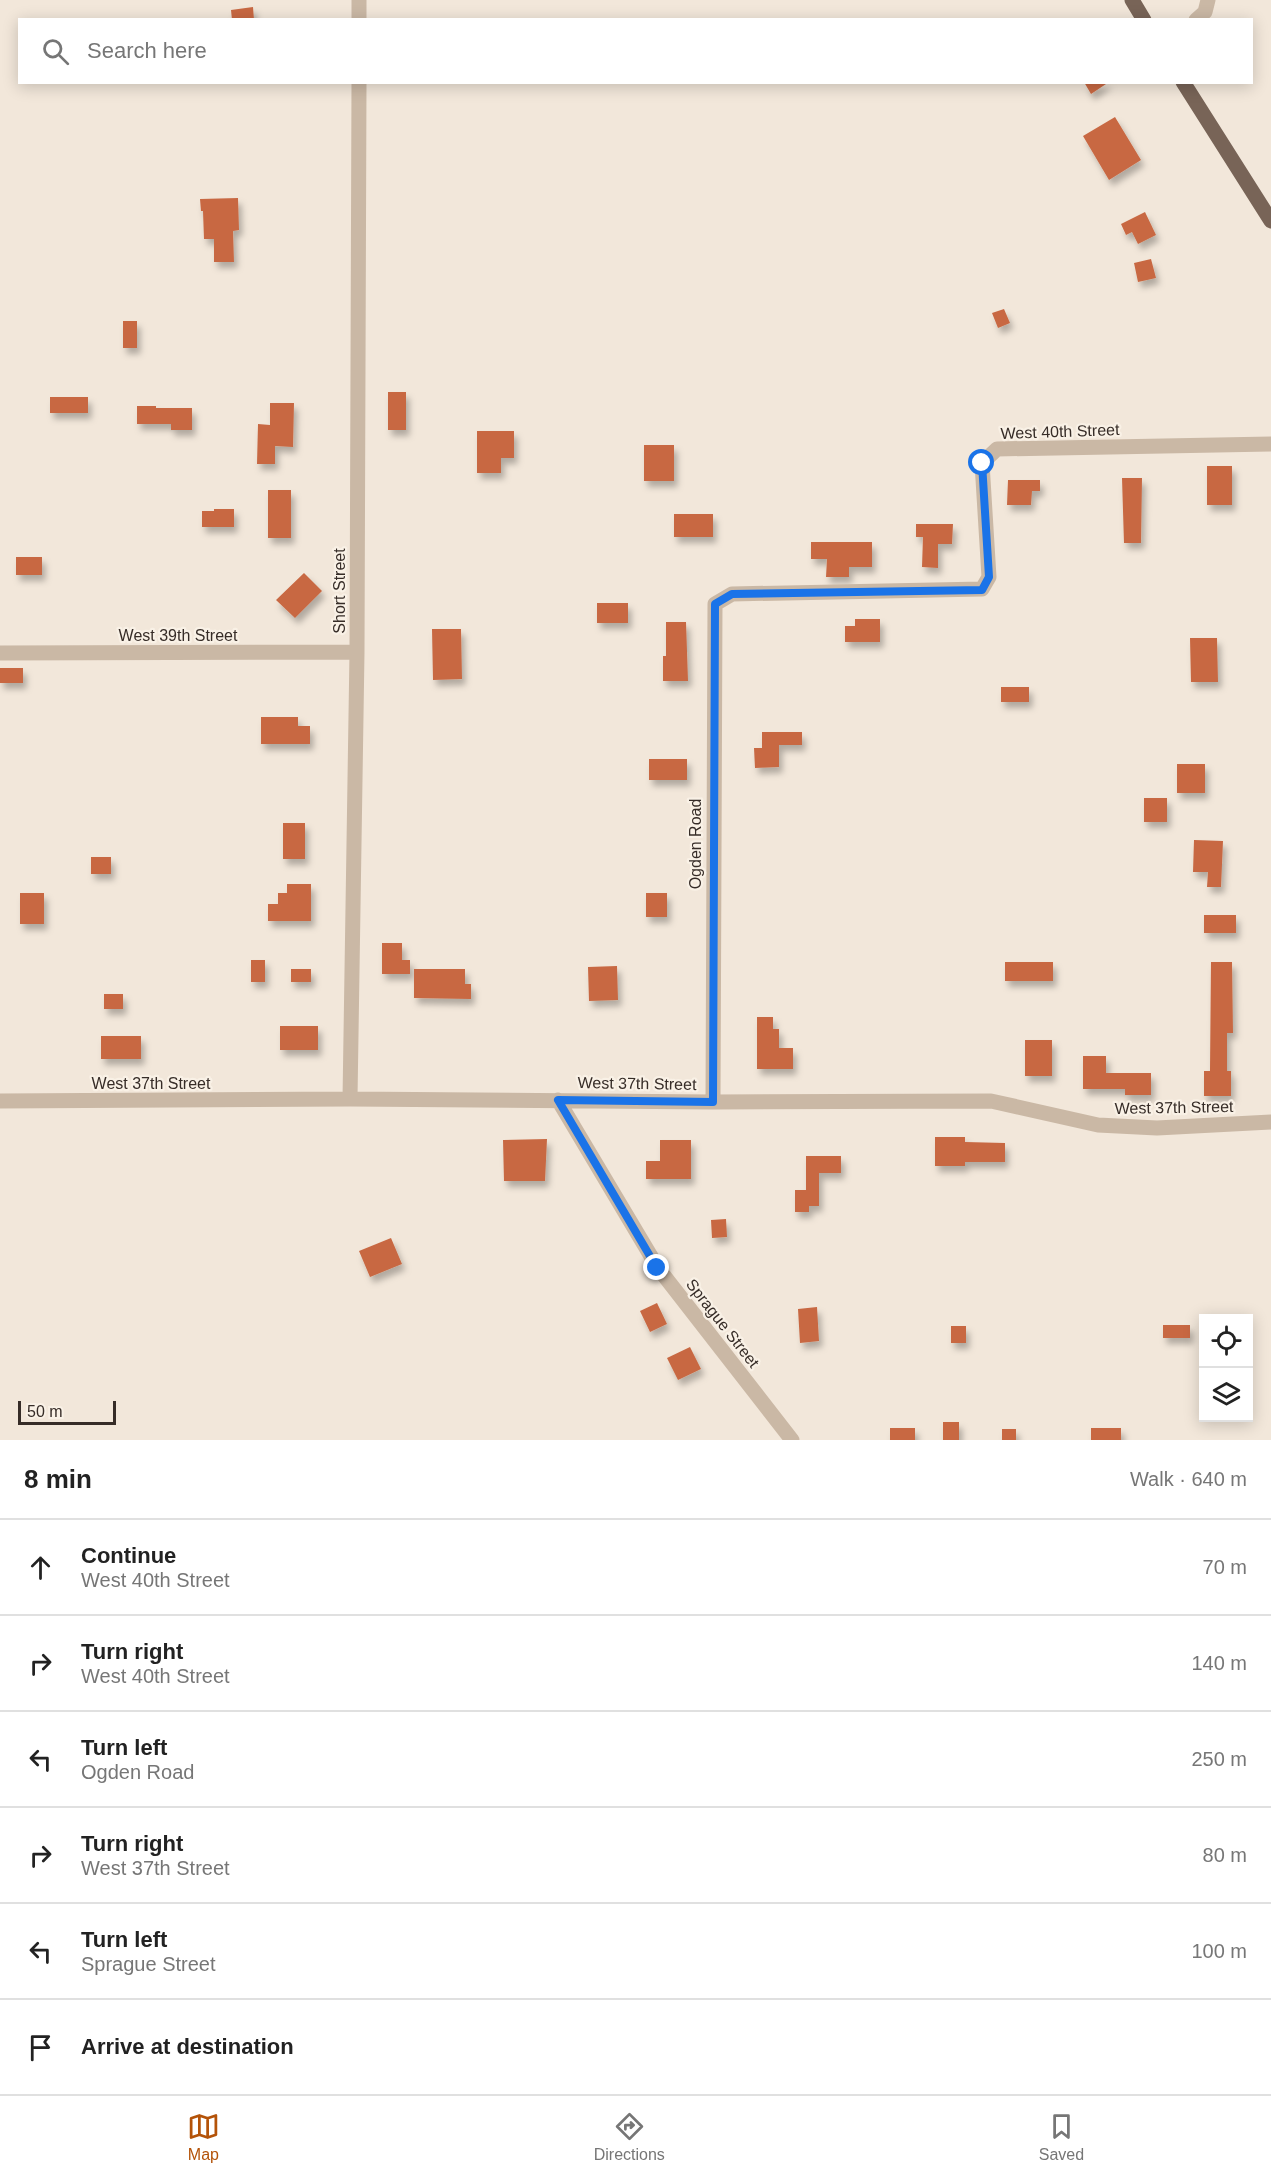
<!DOCTYPE html>
<html lang="en">
<head>
<meta charset="utf-8">
<style>
  body { margin:0; font-family:Arial,sans-serif; background:#f2f2f2; color:#222 }
  .controls { position:absolute; right:18px; bottom:18px; display:grid; overflow:hidden; border-radius:0px; box-shadow:0 3px 15px #0003 }
  .controls button { width:54px; height:54px; display:grid; place-items:center; padding:0; border:0; border-bottom:2px solid #e0e0e0; background:#fff; color:#222; font:30px sans-serif }
  .scale { position:absolute; left:18px; bottom:15px; width:98px; box-sizing:border-box; padding-left:6px; border:3px solid #362c27; border-top:0; font-size:16px; line-height:21px; white-space:nowrap; color:#362c27; -webkit-text-stroke:4px #f9f1e6; paint-order:stroke }
  .stop { position:absolute; width:18px; height:18px; margin:-14px; border:4px solid #1a73e8; border-radius:50%; background:#fff }
  .stop.end { background:#1a73e8; border-color:#fff; box-shadow:0 2px 6px #0008 }
  .list { margin:0; padding:0; list-style:none }
  h2 { display:flex; justify-content:space-between; align-items:center; height:78px; margin:0; padding:0 24px; font-size:26px }
  h2 small { font-size:20px; font-weight:400; color:#767676 }
  .list li { display:grid; grid-template-columns:39px 1fr auto; gap:18px; align-items:center; box-sizing:border-box; height:96px; padding:0 24px; border-top:2px solid #e0e0e0 }
  .list b { display:block; font-size:22px; white-space:nowrap }
  .list p { margin:0; font-size:20px; white-space:nowrap; color:#767676 }
  .list em { font-size:20px; font-style:normal; color:#767676 }
  .icon { flex:none; width:33px; height:33px; fill:none; stroke:currentColor; stroke-width:2; stroke-linecap:round; stroke-linejoin:round }
  .map { position:relative; flex:none; width:1271px; height:1440px; overflow:hidden }
  .search { position:absolute; background:#fff; box-shadow:0 3px 15px #0003; left:18px; right:18px; top:18px; height:66px; display:flex; align-items:center; gap:15px; box-sizing:border-box; padding:0 21px; border-radius:0px; color:#767676; font-size:22px }
  .sheet { height:654px; background:#fff }
  nav { display:flex; justify-content:space-around; align-items:center; box-sizing:border-box; height:84px; border-top:2px solid #e0e0e0; background:#fff; font-size:16px; color:#767676 }
  nav a { display:grid; justify-items:center; gap:3px }
  nav .on { color:#b45309 }
  .map>svg:first-child { display:block }
  .building { fill:#c86842; filter:url(#shadow) }
  .lines { fill:none; stroke-linecap:round; stroke-linejoin:round }
  .minor { stroke:#cab8a5; stroke-width:15 }
  .major { stroke:#786457; stroke-width:15 }
  .route { stroke:#1a73e8; stroke-width:8 }
  .labels { text-anchor:middle; stroke-width:4.5; stroke-linejoin:round; paint-order:stroke }
  .street-label { font-size:16px; fill:#362c27; stroke:#f9f1e6 }
</style>
</head>
<body>
<div class="map">
<svg width="1271" height="1440" viewBox="0 0 1271 1440">
  <defs>
    <filter id="shadow"><feDropShadow dx="3.5" dy="6" stdDeviation="3" flood-color="#0004"/></filter>
  </defs>
  <rect width="100%" height="100%" fill="#f2e7da"/>
  <path class="building" d="M253,7L254,20H232L231,10Z
    M1084,82H1109L1091,94Z
    M1115,117L1141,160L1109,180L1083,136Z
    M238,198L239,230L233,231L234,262H214V239H204L203,211H201L200,199Z
    M1145,212L1156,235L1138,244L1132,232L1126,235L1121,224Z
    M1151,259L1156,278L1138,282L1134,263Z
    M1004,309L1010,323L998,328L992,313Z
    M123,321H137V348H123Z
    M388,392H406V430H388Z
    M50,397H88V413H50Z
    M270,403H294L293,447L275,446V464H257L258,424L270,425Z
    M137,406H156V408H192V430H171V424H137Z
    M477,431H514V458H501V473H477Z
    M644,445H674V481H644Z
    M1207,466H1232V505H1207Z
    M1122,478H1142L1141,543H1124Z
    M1008,480H1040V491H1032L1031,505H1007Z
    M268,490H291V538H268Z
    M214,509H234V527H202V511H214Z
    M674,514H713V537H674Z
    M916,524H953L952,544H938V568L922,567L923,537H916Z
    M811,542H872V567H849V577H826L827,559H811Z
    M16,557H42V575H16Z
    M304,573L322,591L295,618L276,600Z
    M597,603H628V623H597Z
    M855,619H880V642H845V626H855Z
    M666,622H686L688,681H663V656H666Z
    M432,629H461L462,679L433,680Z
    M1190,638H1217L1218,682H1191Z
    M0,668H23V683H0Z
    M1001,687H1029V702H1001Z
    M261,717H298V726H310V744H261Z
    M762,732H802V745H779V767L755,768L754,748H762Z
    M649,759H687V780H649Z
    M1177,764H1205V793H1177Z
    M1144,798H1167V822H1144Z
    M283,823H305V859H283Z
    M1194,840L1223,841L1221,887H1207L1208,872H1193Z
    M91,857H111V874H91Z
    M287,884H311V921H268V904H278V893H287Z
    M20,893H44V924H20Z
    M646,893H667V917H646Z
    M1204,915H1236V933H1204Z
    M382,943H402V960H410V974H382Z
    M251,960H265V982H251Z
    M1005,962H1053V981H1005Z
    M1211,962H1232L1233,1033H1227V1071H1231V1096H1204V1071H1210Z
    M617,966L618,1000L589,1001L588,967Z
    M291,969H311V982H291Z
    M414,969H465V984H471V999L414,998Z
    M104,994H123V1009H104Z
    M757,1017H773V1029H779V1048H793V1069H757Z
    M280,1026H318V1050H280Z
    M101,1036H141V1059H101Z
    M1025,1040H1052V1076H1025Z
    M1083,1056H1106V1073H1151V1095H1125V1089H1083Z
    M935,1137H965V1142L1005,1143V1162H965V1166H935Z
    M547,1139L545,1181H504L503,1140Z
    M660,1140H691V1179H646V1161H660Z
    M806,1156H841V1173H819V1206H809V1212H795V1190H806Z
    M726,1219L727,1237L712,1238L711,1220Z
    M391,1238L402,1264L370,1277L359,1251Z
    M657,1303L667,1324L650,1332L640,1311Z
    M817,1307L819,1341L800,1343L798,1309Z
    M1163,1325H1190V1338H1163Z
    M951,1326H966V1343H951Z
    M690,1347L701,1369L678,1380L667,1358Z
    M943,1422H959V1440H943Z
    M890,1428H915V1440H890Z
    M1091,1428H1121V1440H1091Z
    M1002,1429H1016V1440H1002Z"/>
  <g class="lines">
    <path class="minor" d="M359,20V0
      M1196,20L1205,12L1208,0
      M0,653L357,652
      M350,1099L357,652L359,82
      M558,1100L658,1268L792,1440
      M0,1101L350,1099L713,1102L991,1101L1098,1125L1157,1128L1271,1122
      M713,1102L715,604L732,594L982,589L989,577L982,463L997,449L1271,444"/>
    <path class="major" d="M1132,0L1144,20
      M1183,82L1271,221"/>
  </g>
  <g class="lines">
    <path class="route" d="M657,1268L558,1100L713,1102L715,604L732,594L982,590L989,577L982,463"/>
  </g>
  <g class="labels">
    <g class="street-label">
      <text transform="translate(1060 431) rotate(-2)" y="6">West 40th Street</text>
      <text transform="translate(339 591) rotate(-90)" y="6">Short Street</text>
      <text x="178" y="641">West 39th Street</text>
      <text transform="translate(695 844) rotate(-90)" y="6">Ogden Road</text>
      <text x="151" y="1089">West 37th Street</text>
      <text transform="translate(637 1083) rotate(1)" y="6">West 37th Street</text>
      <text transform="translate(1174 1107) rotate(-1)" y="6">West 37th Street</text>
      <text transform="translate(723 1323) rotate(52)" y="6">Sprague Street</text>
    </g>
  </g>
</svg>
<div class="controls">
<button><svg class="icon" aria-label="locate" viewBox="0 0 24 24"><circle cx="12" cy="12" r="6"/><path d="M12 2v4M12 18v4M2 12h4M18 12h4"/></svg></button>
<button><svg class="icon" aria-label="layers" viewBox="0 0 24 24"><path d="M12 4l9 5-9 5-9-5zM3 14l9 5 9-5"/></svg></button>
</div>
<div class="scale">50 m</div>
<div class="stop" style="left:982px;top:463px"></div>
<div class="stop end" style="left:657px;top:1268px"></div>
<div class="search"><svg class="icon" aria-label="search" viewBox="0 0 24 24"><circle cx="10" cy="10" r="6"/><path d="M15 15l6 6"/></svg>Search here</div>
</div>
<section class="sheet">
<h2>8 min<small>Walk · 640 m</small></h2>
<ul class="list">
<li><svg class="icon" aria-label="ahead" viewBox="0 0 24 24"><path d="M12 20V5M6 11l6-6 6 6"/></svg><div><b>Continue</b><p>West 40th Street</p></div><em>70 m</em></li>
<li><svg class="icon" aria-label="right" viewBox="0 0 24 24"><path d="M7 20v-9h11M14 6l5 5-5 5"/></svg><div><b>Turn right</b><p>West 40th Street</p></div><em>140 m</em></li>
<li><svg class="icon" aria-label="left" viewBox="0 0 24 24"><path d="M17 20v-9H6M10 6l-5 5 5 5"/></svg><div><b>Turn left</b><p>Ogden Road</p></div><em>250 m</em></li>
<li><svg class="icon" aria-label="right" viewBox="0 0 24 24"><path d="M7 20v-9h11M14 6l5 5-5 5"/></svg><div><b>Turn right</b><p>West 37th Street</p></div><em>80 m</em></li>
<li><svg class="icon" aria-label="left" viewBox="0 0 24 24"><path d="M17 20v-9H6M10 6l-5 5 5 5"/></svg><div><b>Turn left</b><p>Sprague Street</p></div><em>100 m</em></li>
<li><svg class="icon" aria-label="arrive" viewBox="0 0 24 24"><path d="M6 21V4h12l-3 4 3 4H6"/></svg><div><b>Arrive at destination</b></div></li>
</ul>
</section>
<nav>
<a class="on"><svg class="icon" aria-label="map" viewBox="0 0 24 24"><path d="M3 6l6-2 6 2 6-2v14l-6 2-6-2-6 2zM9 4v14M15 6v14"/></svg>Map</a>
<a><svg class="icon" aria-label="directions" viewBox="0 0 24 24"><path d="M12 3l9 9-9 9-9-9zM9 14v-3h6M13 9l2 2-2 2"/></svg>Directions</a>
<a><svg class="icon" aria-label="saved" viewBox="0 0 24 24"><path d="M7 4h10v16l-5-4-5 4z"/></svg>Saved</a>
</nav>
</body>
</html>
